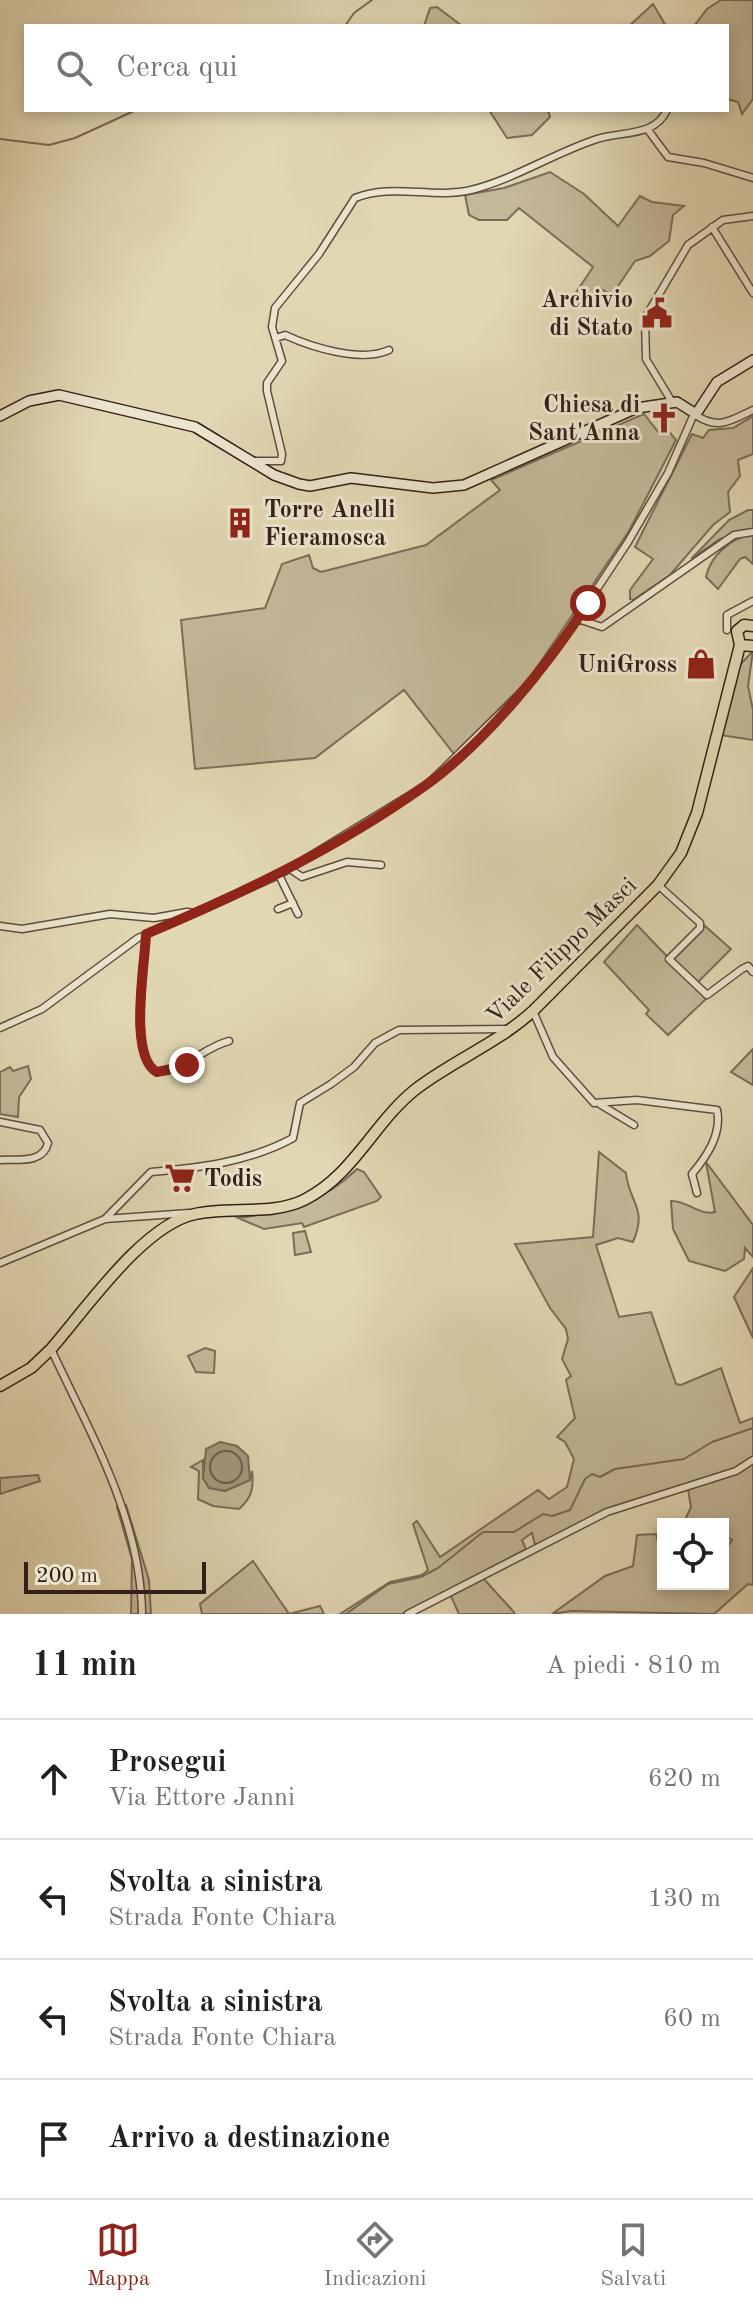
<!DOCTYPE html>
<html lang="it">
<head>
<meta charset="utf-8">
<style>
  body { margin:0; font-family:"Old Standard TT",serif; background:#f2f2f2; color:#202124 }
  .controls { position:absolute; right:24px; bottom:24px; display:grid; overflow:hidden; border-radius:0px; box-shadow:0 4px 12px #0003 }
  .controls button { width:72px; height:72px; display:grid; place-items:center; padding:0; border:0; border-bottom:2px solid #e0e0e0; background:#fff; color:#202124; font:40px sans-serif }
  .scale { position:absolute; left:24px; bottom:20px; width:182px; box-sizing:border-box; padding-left:8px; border:4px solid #332018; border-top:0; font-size:22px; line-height:28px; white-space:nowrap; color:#332018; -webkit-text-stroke:6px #ece5ce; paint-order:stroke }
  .stop { position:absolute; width:24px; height:24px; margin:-18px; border:6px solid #8f2418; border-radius:50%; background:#fff }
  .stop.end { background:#8f2418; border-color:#fff; box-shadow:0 2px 8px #0008 }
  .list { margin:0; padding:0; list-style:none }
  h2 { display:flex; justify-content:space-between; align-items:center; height:104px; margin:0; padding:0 32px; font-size:34px }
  h2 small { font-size:26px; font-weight:400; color:#757577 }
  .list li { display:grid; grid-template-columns:52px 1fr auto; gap:24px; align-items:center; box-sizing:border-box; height:120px; padding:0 32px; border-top:2px solid #e0e0e0 }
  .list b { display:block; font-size:30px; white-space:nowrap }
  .list p { margin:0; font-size:26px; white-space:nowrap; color:#757577 }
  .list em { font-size:26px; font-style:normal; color:#757577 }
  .icon { flex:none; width:44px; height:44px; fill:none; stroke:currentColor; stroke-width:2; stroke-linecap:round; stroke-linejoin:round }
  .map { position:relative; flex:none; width:753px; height:1614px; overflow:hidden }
  .search { position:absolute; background:#fff; box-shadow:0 4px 12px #0003; left:24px; right:24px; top:24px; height:88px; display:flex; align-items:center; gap:20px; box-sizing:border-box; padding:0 28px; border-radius:0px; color:#757577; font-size:30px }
  .sheet { height:584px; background:#fff }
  nav { display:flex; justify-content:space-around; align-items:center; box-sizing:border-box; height:112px; border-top:2px solid #e0e0e0; background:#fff; font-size:22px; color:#757577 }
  nav a { display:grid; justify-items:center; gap:4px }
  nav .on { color:#8f2418 }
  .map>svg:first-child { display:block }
  .green { fill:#c3b899; stroke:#7b6c58; stroke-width:2 }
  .water { fill:#a6997e; stroke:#786955; stroke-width:2 }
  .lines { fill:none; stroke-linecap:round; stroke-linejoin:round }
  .shore { stroke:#6c5c4b; stroke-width:2 }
  .stream { stroke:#786955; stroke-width:2 }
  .street-casing { stroke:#5e4e3f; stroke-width:9 }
  .secondary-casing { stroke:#332018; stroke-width:12 }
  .primary-casing { stroke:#332018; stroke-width:13 }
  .street { stroke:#ece5ce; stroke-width:6 }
  .secondary { stroke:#ece5ce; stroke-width:9 }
  .primary { stroke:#e1d7b3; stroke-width:10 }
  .route { stroke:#8f2418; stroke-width:10 }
  .labels { text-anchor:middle; stroke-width:6; stroke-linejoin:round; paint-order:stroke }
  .poi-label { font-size:24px; font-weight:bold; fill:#332018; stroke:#ece5ce; text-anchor:end }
  .street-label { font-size:24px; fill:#332018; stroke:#ece5ce }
</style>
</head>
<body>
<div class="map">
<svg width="753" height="1614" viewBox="0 0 753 1614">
  <rect width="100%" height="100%" fill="#e1d7b3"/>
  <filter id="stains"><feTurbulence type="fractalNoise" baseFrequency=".0025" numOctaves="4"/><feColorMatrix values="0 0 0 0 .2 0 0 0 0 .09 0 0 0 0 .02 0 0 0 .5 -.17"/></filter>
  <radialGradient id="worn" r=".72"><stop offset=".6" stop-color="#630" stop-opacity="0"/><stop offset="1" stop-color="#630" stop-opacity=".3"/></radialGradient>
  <path class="green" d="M721,0H753V99L742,114L738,102L727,99V26H694L707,9Z
    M653,4L666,26H629Z
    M437,7L462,26H424L430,8Z
    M489,110H548L550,117L532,135L507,138Z
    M550,172L584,194L618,226L640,196L652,202L684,206L673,215L669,241L650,256L635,261L612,295L599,288L579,307L571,300L593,267L519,208L507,220H479L469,215L465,195L504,188Z
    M644,414L659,433L667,429L676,440L629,531L529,679L454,754L404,690L315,758L195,769L181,620L265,608L282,564L309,555L313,568L321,572L426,545L500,490L491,480Z
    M753,416V454L738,460L740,476L728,492L730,512L713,525L670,575L633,600L630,599V590L653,559L635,547L692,434L703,438L709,430L733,428Z
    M748,510H753V530L720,539L691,559L729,520Z
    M753,533V564L745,557L740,559L718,589L706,577C711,554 731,539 753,533Z
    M753,651L748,686L753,710V740L720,735L738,667Z
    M637,925L707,998L668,1035L646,1014L649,1010L604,962Z
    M705,926L731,949L697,983L672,960Z
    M753,1049V1085L731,1072Z
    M28,1066L31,1079L19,1097L18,1117L0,1114V1072L10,1067L13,1071Z
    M599,1152L626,1173C629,1203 648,1208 633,1242L618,1238L596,1245L619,1317L651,1312L676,1384L681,1385L721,1368L740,1423L753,1418V1459L738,1468L615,1506L535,1545L532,1533L522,1540L526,1549L402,1614H340L390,1582L422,1575L428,1570L413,1524L417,1521L440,1557L538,1490L549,1499L567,1487L574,1459L565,1442L557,1437L575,1418L566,1380L571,1376L562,1359L568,1339L566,1329L550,1308L515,1244L593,1237Z
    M706,1162L753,1225V1257L745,1248L744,1259L725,1271L689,1261L673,1229L671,1201C687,1200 699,1216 715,1212Z
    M357,1169L364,1172L381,1197L377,1201L304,1227L302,1223L264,1229L238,1218C286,1211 321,1204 357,1169Z
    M305,1231L311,1252L295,1255L293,1233Z
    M753,1268V1338L734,1297Z
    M205,1348L215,1351L214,1373L196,1372L188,1356Z
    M203,1460V1478L209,1487L225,1491L250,1480L252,1471C254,1487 252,1498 239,1509L213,1506L198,1499L199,1471L191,1467Z
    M753,1463V1585L748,1584L714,1614L571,1611L552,1614L605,1576L633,1566L637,1535L656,1534L663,1563V1584H723V1553L732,1540L723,1534V1524H683L691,1507L688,1489Z
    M38,1475L40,1481L0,1494V1478Z
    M126,1505L149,1580L151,1614H131L132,1559L117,1507Z
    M253,1561L289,1614L320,1606L324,1614H202L200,1604Z
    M482,1577L513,1611L515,1614H459L450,1594Z"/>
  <path class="water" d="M220,1442L237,1446L248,1456L250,1480L225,1491L209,1488L203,1478L206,1449Z"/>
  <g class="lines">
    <path class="shore" d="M210 1467a16 16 0 1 1 32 0a16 16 0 1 1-32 0Z"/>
    <path class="stream" d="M345,26L354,13L372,0
      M0,139L49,145L75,138L136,110
      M346,1614L388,1584L421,1577L438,1568L483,1532H514L543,1514L552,1516L570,1510L585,1479L592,1474L600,1477L615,1469L684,1459L712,1442L753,1428"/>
    <g class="street-casing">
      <path id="street" d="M648,130L668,157L704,163L753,178
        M712,227L753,293
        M276,338L285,335C311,347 361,363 389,350
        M672,402L646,359L645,318L688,245L723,220L753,216
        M255,461H281L282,454L267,391V383L282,361L272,327L275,308L319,254L355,198C392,183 432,199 471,190C515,179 554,153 597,139C622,131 655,137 667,110
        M578,619L602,627L734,535L753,532
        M727,630V615L753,601
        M290,869L302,877L347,862L381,865
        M279,875L298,914
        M658,885L700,923V928L669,959L707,995L742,969L748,966L753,972
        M278,909L293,903
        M0,926L22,929L110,914L154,918L187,912L195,913
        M146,934C145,964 128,1057 157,1072C187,1070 202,1048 229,1041
        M533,1011L553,1057L594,1103L637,1100L717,1110C722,1134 707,1156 692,1174L697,1193
        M0,1028L42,1009L138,938L279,875L428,784L527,687L565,637L628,542L668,473L694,414C717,430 729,422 753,410
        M601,1105L634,1125
        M0,1122L40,1130L48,1143C43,1164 18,1159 0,1160
        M105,1219L151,1172C199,1168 249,1162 293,1138L300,1103L331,1084L354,1067L375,1043L399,1030L510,1029
        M0,1263L105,1219L189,1213
        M51,1349C90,1433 141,1519 142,1614
        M408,1614L607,1512L736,1471L753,1460"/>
    </g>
    <g class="secondary-casing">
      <path id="secondary" d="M0,416L29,401L59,395L195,427L274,475L299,484L310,486L351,478L433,488L464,485L637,408L677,402L696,414L717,382L753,360"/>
    </g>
    <g class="primary-casing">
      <path id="primary" d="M740,645L737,631L744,625L753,626
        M740,645L753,646
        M0,1386L31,1368L51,1349C86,1309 143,1225 195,1214C230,1206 271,1216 304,1200C354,1175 374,1122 416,1089C454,1060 498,1043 533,1011L658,885L681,853L697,813L740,645"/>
    </g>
    <use href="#street" class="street"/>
    <use href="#secondary" class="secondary"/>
    <use href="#primary" class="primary"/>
  </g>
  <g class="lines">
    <path class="route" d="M187,1065L157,1072C128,1057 145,964 146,934C244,893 339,847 426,785C486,742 548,665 588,603"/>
  </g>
  <defs>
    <g id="civic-bare" transform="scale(2.4)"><path d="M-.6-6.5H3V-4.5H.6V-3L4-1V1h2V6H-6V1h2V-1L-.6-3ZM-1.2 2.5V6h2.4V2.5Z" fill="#8f2418" stroke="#ece5ce" stroke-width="2.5" paint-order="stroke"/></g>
    <g id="church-bare" transform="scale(2.4)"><path d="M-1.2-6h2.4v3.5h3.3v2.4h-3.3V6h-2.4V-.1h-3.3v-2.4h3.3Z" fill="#8f2418" stroke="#ece5ce" stroke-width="2.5" paint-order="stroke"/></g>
    <g id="building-bare" transform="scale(2.4)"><path d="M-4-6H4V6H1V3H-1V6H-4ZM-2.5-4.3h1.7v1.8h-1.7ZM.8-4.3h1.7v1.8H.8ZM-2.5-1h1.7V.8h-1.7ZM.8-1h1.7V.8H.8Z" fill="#8f2418" stroke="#ece5ce" stroke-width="2.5" paint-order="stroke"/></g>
    <g id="shop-bare" transform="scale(2.4)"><path d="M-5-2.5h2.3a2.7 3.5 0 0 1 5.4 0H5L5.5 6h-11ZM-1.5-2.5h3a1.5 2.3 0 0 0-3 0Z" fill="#8f2418" stroke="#ece5ce" stroke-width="2.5" paint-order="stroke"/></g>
    <g id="supermarket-bare" transform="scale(2.4)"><path d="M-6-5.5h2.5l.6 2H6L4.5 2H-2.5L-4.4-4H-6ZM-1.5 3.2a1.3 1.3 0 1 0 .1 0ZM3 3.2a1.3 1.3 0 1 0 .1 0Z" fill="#8f2418" stroke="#ece5ce" stroke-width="2.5" paint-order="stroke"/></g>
  </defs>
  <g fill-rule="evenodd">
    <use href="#civic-bare" x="657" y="313"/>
    <use href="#church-bare" x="664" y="418"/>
    <use href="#building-bare" x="240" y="523"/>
    <use href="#shop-bare" x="701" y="664"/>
    <use href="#supermarket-bare" x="180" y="1178"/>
  </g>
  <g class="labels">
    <g class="poi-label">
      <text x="633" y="307">Archivio<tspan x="633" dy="28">di Stato</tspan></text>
      <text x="640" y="412">Chiesa di<tspan x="640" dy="28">Sant'Anna</tspan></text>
      <text x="264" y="517" text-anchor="start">Torre Anelli<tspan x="264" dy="28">Fieramosca</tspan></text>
      <text x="677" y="672">UniGross</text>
      <text x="204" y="1186" text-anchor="start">Todis</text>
    </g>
    <g class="street-label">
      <text transform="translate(561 950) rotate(-44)" y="8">Viale Filippo Masci</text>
    </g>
  </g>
  <rect width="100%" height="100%" filter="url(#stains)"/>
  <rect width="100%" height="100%" fill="url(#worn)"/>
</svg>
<div class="controls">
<button><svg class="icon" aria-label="locate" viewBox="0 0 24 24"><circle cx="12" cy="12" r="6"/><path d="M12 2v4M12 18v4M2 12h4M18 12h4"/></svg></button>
</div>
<div class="scale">200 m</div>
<div class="stop" style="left:588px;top:603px"></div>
<div class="stop end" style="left:187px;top:1065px"></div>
<div class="search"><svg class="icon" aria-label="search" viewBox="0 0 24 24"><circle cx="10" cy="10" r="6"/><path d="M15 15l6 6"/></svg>Cerca qui</div>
</div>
<section class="sheet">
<h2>11 min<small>A piedi · 810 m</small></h2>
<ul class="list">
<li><svg class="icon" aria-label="ahead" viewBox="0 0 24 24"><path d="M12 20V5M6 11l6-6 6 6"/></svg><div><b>Prosegui</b><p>Via Ettore Janni</p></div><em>620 m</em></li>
<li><svg class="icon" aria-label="left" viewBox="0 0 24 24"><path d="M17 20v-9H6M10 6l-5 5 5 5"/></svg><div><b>Svolta a sinistra</b><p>Strada Fonte Chiara</p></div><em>130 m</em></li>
<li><svg class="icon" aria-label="left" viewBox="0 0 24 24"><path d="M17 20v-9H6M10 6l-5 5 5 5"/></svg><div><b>Svolta a sinistra</b><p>Strada Fonte Chiara</p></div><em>60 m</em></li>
<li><svg class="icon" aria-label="arrive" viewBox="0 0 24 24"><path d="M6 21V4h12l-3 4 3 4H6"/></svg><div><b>Arrivo a destinazione</b></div></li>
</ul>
</section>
<nav>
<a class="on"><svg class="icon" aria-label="map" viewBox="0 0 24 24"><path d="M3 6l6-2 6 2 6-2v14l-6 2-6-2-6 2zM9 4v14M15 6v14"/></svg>Mappa</a>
<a><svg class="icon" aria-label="directions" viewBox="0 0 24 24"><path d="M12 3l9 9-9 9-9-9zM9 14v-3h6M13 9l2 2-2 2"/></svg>Indicazioni</a>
<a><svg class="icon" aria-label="saved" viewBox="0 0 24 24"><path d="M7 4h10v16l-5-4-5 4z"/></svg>Salvati</a>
</nav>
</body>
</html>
